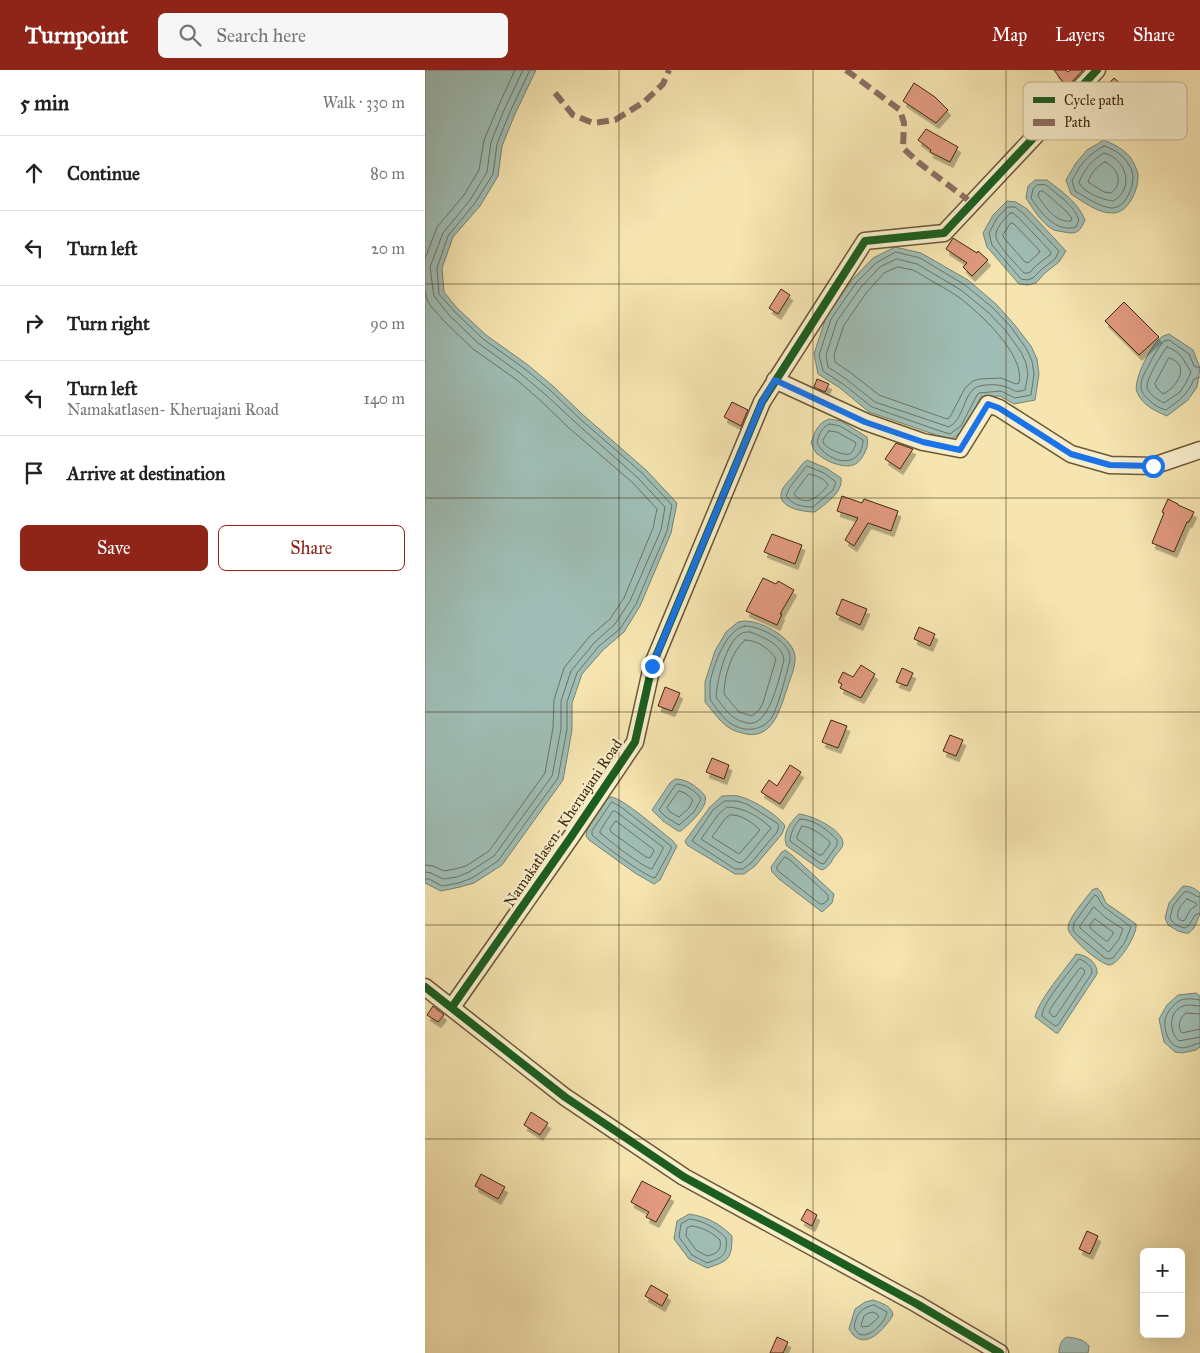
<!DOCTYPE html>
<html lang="en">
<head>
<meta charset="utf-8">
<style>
  body { margin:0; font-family:"IM FELL Great Primer",serif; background:#f6f6f6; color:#222 }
  .controls { position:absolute; right:15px; bottom:15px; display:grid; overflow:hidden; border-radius:8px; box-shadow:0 5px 20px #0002 }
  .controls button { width:45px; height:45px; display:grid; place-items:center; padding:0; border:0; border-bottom:1px solid #e0e0e0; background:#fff; color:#222; font:25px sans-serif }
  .stop { position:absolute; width:15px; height:15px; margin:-11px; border:4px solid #1a73e8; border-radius:50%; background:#fff }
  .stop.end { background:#1a73e8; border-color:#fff; box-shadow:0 1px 5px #0008 }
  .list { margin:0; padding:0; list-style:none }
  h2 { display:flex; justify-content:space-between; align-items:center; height:65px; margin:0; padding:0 20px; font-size:21px }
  h2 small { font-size:16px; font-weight:400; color:#767676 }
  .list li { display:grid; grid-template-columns:32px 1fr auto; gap:15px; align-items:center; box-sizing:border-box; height:75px; padding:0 20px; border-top:1px solid #e0e0e0 }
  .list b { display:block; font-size:19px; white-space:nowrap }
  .list p { margin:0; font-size:16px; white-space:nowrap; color:#767676 }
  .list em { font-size:16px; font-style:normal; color:#767676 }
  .actions { display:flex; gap:10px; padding:15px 20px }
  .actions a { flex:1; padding:11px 0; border:1px solid #8f2418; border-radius:8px; text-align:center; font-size:18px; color:#8f2418 }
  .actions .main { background:#8f2418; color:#fff }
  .icon { flex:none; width:28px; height:28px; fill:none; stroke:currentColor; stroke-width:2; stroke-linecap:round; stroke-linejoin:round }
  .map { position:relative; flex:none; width:775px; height:1283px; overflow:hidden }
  header { display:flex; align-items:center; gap:30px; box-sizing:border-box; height:70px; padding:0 25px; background:#8f2418; color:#fff }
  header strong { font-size:24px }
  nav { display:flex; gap:28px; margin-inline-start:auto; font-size:18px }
  .search { width:350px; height:45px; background:#f6f6f6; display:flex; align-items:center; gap:12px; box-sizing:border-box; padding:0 18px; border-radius:8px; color:#767676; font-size:19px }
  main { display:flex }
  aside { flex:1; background:#fff }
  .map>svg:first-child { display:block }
  .water { fill:#9fbdb5; stroke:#788271 }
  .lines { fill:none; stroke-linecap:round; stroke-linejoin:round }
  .shore { stroke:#6e7360; stroke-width:1 }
  .building { fill:#e19a80; stroke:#3d290c; filter:url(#shadow) }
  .street-casing { stroke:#6b5835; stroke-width:19 }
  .street { stroke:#f9eecc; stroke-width:16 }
  .quiet { stroke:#8d6e63; stroke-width:6; stroke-dasharray:12 6; stroke-linecap:butt }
  .cycleway-casing { stroke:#f9eecc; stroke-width:11 }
  .cycleway { stroke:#1b5e20; stroke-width:8 }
  .route { stroke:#1a73e8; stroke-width:6 }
  .grid { fill:none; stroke:#3d290c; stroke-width:1; stroke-opacity:0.55 }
  .labels { text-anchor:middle; stroke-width:4; stroke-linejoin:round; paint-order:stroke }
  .street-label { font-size:15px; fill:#3d290c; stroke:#f9eecc }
  .key { fill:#f9eecc; stroke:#c1b392; stroke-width:1 }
  .key-label { font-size:14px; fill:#3d290c }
</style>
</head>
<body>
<header>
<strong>Turnpoint</strong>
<div class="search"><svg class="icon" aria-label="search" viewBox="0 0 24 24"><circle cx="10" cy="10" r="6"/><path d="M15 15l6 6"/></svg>Search here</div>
<nav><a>Map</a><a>Layers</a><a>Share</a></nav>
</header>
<main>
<aside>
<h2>5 min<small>Walk · 330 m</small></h2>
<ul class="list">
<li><svg class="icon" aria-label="ahead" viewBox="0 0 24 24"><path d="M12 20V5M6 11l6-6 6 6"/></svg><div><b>Continue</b></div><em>80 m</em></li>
<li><svg class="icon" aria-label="left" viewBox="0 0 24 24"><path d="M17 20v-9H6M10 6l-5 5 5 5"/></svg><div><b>Turn left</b></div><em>20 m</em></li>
<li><svg class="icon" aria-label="right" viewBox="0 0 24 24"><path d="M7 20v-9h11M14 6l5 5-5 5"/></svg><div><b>Turn right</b></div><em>90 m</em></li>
<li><svg class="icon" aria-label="left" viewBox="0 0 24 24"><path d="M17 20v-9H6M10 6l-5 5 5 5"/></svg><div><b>Turn left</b><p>Namakatlasen- Kheruajani Road</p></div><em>140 m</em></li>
<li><svg class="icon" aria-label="arrive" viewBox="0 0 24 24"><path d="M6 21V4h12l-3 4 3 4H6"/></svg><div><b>Arrive at destination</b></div></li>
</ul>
<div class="actions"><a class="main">Save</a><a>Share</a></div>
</aside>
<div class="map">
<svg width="775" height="1283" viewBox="0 0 775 1283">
  <defs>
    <filter id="shadow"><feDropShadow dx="3" dy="5.5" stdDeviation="0" flood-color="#0004"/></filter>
  </defs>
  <rect width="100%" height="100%" fill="#f6e5b1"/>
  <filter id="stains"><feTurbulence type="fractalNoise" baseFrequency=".004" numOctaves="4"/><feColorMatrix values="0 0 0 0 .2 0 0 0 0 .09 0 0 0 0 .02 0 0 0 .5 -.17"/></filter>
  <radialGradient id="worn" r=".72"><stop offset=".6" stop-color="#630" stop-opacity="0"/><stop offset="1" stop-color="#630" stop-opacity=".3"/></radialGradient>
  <path class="water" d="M0,0H111L90,44L77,76L73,106L55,136L28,167L17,198L19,222L32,238L61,265L103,295L129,317L157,344L221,400L252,433L246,463L215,536L199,562L178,580L157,604L147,633V660L138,710L77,795L49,813L35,817L16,821L0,813Z
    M679,70C688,74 699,79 705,87C708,91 712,99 713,104C714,118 704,143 688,143C674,144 657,131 646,124L641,110L651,93L662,80Z
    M610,110H622C636,121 653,132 660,150C655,161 653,165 639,162C635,161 630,161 627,159C616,152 608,139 601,128L603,116Z
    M582,131L591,132L602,139L641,181L634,192L620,203L611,213L603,215L594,214L562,177L558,163L568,145Z
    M470,177L496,183L543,210L571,234L589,254L606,276L612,289L614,304L610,330L589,334L575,326L556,327L539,360L527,369L511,365L444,342L415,318L393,304L389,284L401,247L427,210L448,188Z
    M744,264L768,280L775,298L772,317L763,330L742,346C730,341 717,335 712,322C707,312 727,272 737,267C739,265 742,265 744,264Z
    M404,349L416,351L442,367C443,373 443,376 440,382C433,398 423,398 408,393C402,391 396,387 391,383C389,380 388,376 386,373C390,361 393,353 404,349Z
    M382,390L401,398L416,408C418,423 400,434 390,442C379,442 350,438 357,420C360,414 365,410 369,405C374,399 376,394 382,390Z
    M320,551C336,551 364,566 369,582C373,593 365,608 362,619C355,639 348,669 321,664C314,662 308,661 303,657C294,651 287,640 280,632V612L290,581L301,562L313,552Z
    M250,709C258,709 265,712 272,718C275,720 278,723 280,726C284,737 263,755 256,761H253L238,751L227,740L245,713Z
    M297,726C303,726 308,725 313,726C327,729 353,745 360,756L357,764L330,796L319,804H310L262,775L260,771L285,737Z
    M186,727C198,728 235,761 247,770L252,776L235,810L229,814L210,803L164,770L161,766L162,760L182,729Z
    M374,744C386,745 417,759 418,773C418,778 413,782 410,786C406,792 404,797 397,800L393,798L362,776C356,765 366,751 374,744Z
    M360,780L368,786L409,824L407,833L397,842L354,809L347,802L346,797L356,783Z
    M758,816C765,816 770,818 775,823V844L769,858L764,863H760L753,861L743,855L740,848L744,833Z
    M672,818L676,822L681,833L711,854C713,863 695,893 685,895C677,896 643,867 643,858C643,848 661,829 667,820Z
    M651,884C662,885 673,893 672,904L633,963H631L610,947C614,929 640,900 651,884Z
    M771,923L775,926V977L771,980L757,983L750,982L739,972L734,949L742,935L753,925Z
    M264,1144C282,1147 294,1153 307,1166C307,1190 303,1191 282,1198L264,1189L249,1169L252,1151Z
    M448,1230C456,1233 466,1235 468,1245C462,1255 446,1276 432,1268C428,1266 426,1262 424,1259L430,1239L440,1232Z
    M642,1267C650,1268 659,1269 664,1276L663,1283H634C634,1277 636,1269 642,1267Z"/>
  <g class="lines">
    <path class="shore" d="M679,76C692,80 702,88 707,101C711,113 701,139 686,138C673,136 662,128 650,121L647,111C654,95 664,84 679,76Z
      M679,83C702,89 710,119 688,131C678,130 657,122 654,112C659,100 667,90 679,83Z
      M680,92C693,98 699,113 686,123L679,122L663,112C666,103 672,96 680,92Z
      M621,115C633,125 649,135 654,150L651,157C631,163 616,143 606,128L608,119L612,115Z
      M618,121L639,139L647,148L646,151C631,153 620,137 613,126L614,122Z
      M583,137H590L598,143L634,181L630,189L617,199L608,208L602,210L596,209L567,175L564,163L572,148Z
      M585,143H588L594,148L626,182L625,185L613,194L604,203H599C592,195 568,172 571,163C573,155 580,149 585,143Z
      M586,153L589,154L615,181L614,183L603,193L600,192L579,168L578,165Z
      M471,182L495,188L540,215L568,238L586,257L601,278L607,291L609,304L606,325L590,328L576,321L554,323L552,325L536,356L525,364L512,360L447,337L418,314L398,301L394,285L406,249L431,213L451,193Z
      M0,189L12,157L39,125L54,100L59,70L73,37L90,0
      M472,189L492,194L536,220L564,243L581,261L596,282L601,293L603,304L600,320C588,324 588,318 578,316C571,314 556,314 550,318C538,326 539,349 524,357L450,332L421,309L403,297L401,285L412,251L436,217L455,197Z
      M473,197C478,198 483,199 488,200C494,203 500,207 505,210C514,215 523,220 532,226C553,241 601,285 594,313L591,314L576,308L555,309L548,311L540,318L525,347L522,349L454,325L426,303L410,292L409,285L419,255L442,222L459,203Z
      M0,220L2,229L5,235L19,251L48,279L92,310L116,331L144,358L208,413L232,439L228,458L199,528L185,549L164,567L139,598L129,630L128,658L120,703L64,781L41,796L30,799L19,801L8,796L0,795
      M742,277C757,282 758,290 766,302L761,313L755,322L739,333C733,330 723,324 722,317C721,309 737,283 742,277Z
      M744,288C766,294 753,317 738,324L732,318L730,314Z
      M775,298L769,296L764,284L744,270L739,271C733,278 728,286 724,295C717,308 710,318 724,330C729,335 734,338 741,340C755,330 763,324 769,309L775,307
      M405,354L415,356L438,370C438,375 437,377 435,382C425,400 397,387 392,372C394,364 397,357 405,354Z
      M404,361L412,362L430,372L431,374C429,378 428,383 424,384C419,386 399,378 398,372C398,368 402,364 404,361Z
      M382,396L399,403L411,412L408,420L388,437C378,437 367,435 361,426L365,417Z
      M384,404C391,405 400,409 403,415C394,426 381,439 369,424Z
      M320,556C335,556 358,569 364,582C365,584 365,589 365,590C361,605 354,634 347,647C338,661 319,663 305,653C298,648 290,637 285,629C285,624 285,619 285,613C288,596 301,559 320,556Z
      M325,562C338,567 357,574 359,590C355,605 345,652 327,653C325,654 322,653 319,652C307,650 298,637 291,627C292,611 301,571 317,563C319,562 323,562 325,562Z
      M320,570C332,570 345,579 351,589L338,633L334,640L327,646L314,642L299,624C299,607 306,582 320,570Z
      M252,714C262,715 271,721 276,729L269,742L254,755L241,747L234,740L249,717Z
      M254,721L260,723L268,730L264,738L254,747L245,742L242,738Z
      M300,731H312L322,734L352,753L354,756L352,762L326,793L318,799H310L267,771L288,740Z
      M187,732L196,737L246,776V779L230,808C219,806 177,774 167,765V761Z
      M302,737C318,737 335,747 346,758L322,788L316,793L312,792L276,769L293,745Z
      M190,741L238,777V779L227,799C217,797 185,771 175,763V761L187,742Z
      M305,745C316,744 328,753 335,760L314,784L287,767L299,750Z
      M375,749C389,749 403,760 412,770V775L399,794L395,793L365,771C365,764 370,754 375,749Z
      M191,751L228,779L229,781L225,788L221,787L186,762L185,759Z
      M377,756C387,757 397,765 405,772V774L397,785H394L372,769V767Z
      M360,787L365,790L403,825V830L398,834H395L352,800V797Z
      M0,802L6,803L18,809L32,807L44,802L69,786L127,706L136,659V631L146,601L170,572L190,554L205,531L236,460L240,437L213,408L150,352L121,325L96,304L53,273L24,245L9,226L5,197L18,163L45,130L62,102L66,72L79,40L98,0
      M0,809H4L17,816L34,813L47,808L73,791L133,708L142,659V632L152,603L174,576L195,559L211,534L242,461L247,435L217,403L154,348L125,320L100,299L58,269L29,241L14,224L12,198L23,166L50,133L68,104L72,74L85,42L105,0
      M670,825L672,826L678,836L706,857L700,872L688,888L684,889L680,888L652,865L648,860L649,853Z
      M775,827C769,827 766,820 759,822L748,836L745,848C748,854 754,857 760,858L764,855L770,845L775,843
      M762,829L771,833L772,835L765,840L760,850L757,851L753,848C751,840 757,834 762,829Z
      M669,837L681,848L698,859L694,869L684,882L682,881L655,858V856Z
      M670,849L688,862V864L683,871H681L665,858V855Z
      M655,889C660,892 668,896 667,903L633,955L630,956L617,946C616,935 645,901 653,890Z
      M657,898L660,901L659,904L631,946L628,947L624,942L627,936L654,899Z
      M775,930C769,929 762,928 756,930C749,933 740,944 740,951C739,960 743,974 753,977C760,980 768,974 775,973
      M775,936C770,936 763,934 758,936C743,942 744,962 754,971L775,967
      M775,944L761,943C754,949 752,956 757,963L775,959
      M265,1149C279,1151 291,1158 301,1168C303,1185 297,1188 282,1193L267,1185L254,1167L256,1154Z
      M267,1156C277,1157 288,1163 295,1170C297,1180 292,1184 282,1186L271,1180L261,1166L262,1158Z
      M449,1235L462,1242C461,1251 445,1269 434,1264C432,1262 430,1259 429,1257C431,1245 436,1237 449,1235Z
      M444,1243L448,1242L452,1244L454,1247L444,1256L437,1257L436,1255L439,1246Z"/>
  </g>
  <path class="building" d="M629,0H641L643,2L646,0H658L640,19L636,14L638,12Z
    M689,8L697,15L685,30L676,22Z
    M489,13L510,27L523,40L511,53L478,31Z
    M501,59L533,77L525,92L505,82L506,80L493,70Z
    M528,168L552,183L553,181L563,190L547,206L538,197L542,193L521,179Z
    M356,219L365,225L353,244L344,238Z
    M699,232L734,267L714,285L680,251Z
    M392,309L404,314L400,322L389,317Z
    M307,332L323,340L316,356L299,347Z
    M471,373L488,379L475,399L460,389Z
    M417,426L437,433L439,429L473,441L466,461L443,453L429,476L420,470L433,448L412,441Z
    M743,429L753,434V435L769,442L764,452H762L749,482L727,473L739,443L737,442Z
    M347,464L377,475L370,494L339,482Z
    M338,508L351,514L353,511L369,520L355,544H357L352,555L321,541Z
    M417,529L442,539L435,555L411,544Z
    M494,557L510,564L505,576L489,569Z
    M436,595L450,604L436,628L415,618L417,614L413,612L418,602L428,607Z
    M477,598L488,603L482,616L471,612Z
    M240,617L255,623L247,641L233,636Z
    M406,650L422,656L413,678L397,672Z
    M525,665L538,670L531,686L518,681Z
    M287,688L304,695L299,709L281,702Z
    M365,695L376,702L355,734L336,722L344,710L352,716Z
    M8,936L19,945L13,952L2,945Z
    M106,1042L123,1053L115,1065L99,1055Z
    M56,1104L80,1117L73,1129L50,1116Z
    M217,1111L246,1126L231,1152L221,1147L224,1142L206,1132Z
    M382,1139L392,1145L387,1156L376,1150Z
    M662,1161L673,1166L665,1184L654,1179Z
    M226,1215L243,1225L237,1236L220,1226Z
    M352,1267L363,1272L358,1283H345Z"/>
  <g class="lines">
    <g class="street-casing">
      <path id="street" d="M350,310L441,352L498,372L535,379L563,334L574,338L646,384L685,395L728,396L775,380
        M0,917L140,1027L259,1107L492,1234L575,1283
        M27,937L146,767L210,672L227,596L337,332L440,171L519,163L672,0"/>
    </g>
    <use href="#street" class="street"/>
    <path class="quiet" d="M421,0L475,40L479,53L478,78L493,92L547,133
      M130,23L148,45L168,53L190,50L219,32L238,14L244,0"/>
    <g class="cycleway-casing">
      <path id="cycleway" d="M0,917L140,1027L259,1107L492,1234L575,1283
        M27,937L146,767L210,672L227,596L337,332L440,171L519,163L672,0"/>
    </g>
    <use href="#cycleway" class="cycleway"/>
  </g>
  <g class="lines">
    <path class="route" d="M227,596L337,332L350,310L440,352L498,372L535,380L563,334L574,338L646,384L685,395L728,396"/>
  </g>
  <path class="grid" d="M194,0V1283M388,0V1283M581,0V1283M0,214H775M0,428H775M0,642H775M0,855H775M0,1069H775"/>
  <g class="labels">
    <g class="street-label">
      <text transform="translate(138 753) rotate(-56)" y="5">Namakatlasen- Kheruajani Road</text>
    </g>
  </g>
  <rect x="598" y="12" width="164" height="58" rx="8" class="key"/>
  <rect x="608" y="27" width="22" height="6" fill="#1b5e20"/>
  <rect x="608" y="49" width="22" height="7" fill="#8d6e63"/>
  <g class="key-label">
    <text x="639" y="35">Cycle path</text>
    <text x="639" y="57">Path</text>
  </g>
  <rect width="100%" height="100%" filter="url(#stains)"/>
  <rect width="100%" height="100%" fill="url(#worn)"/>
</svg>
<div class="controls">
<button>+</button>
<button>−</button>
</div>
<div class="stop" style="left:728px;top:396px"></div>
<div class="stop end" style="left:227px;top:596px"></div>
</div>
</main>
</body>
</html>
